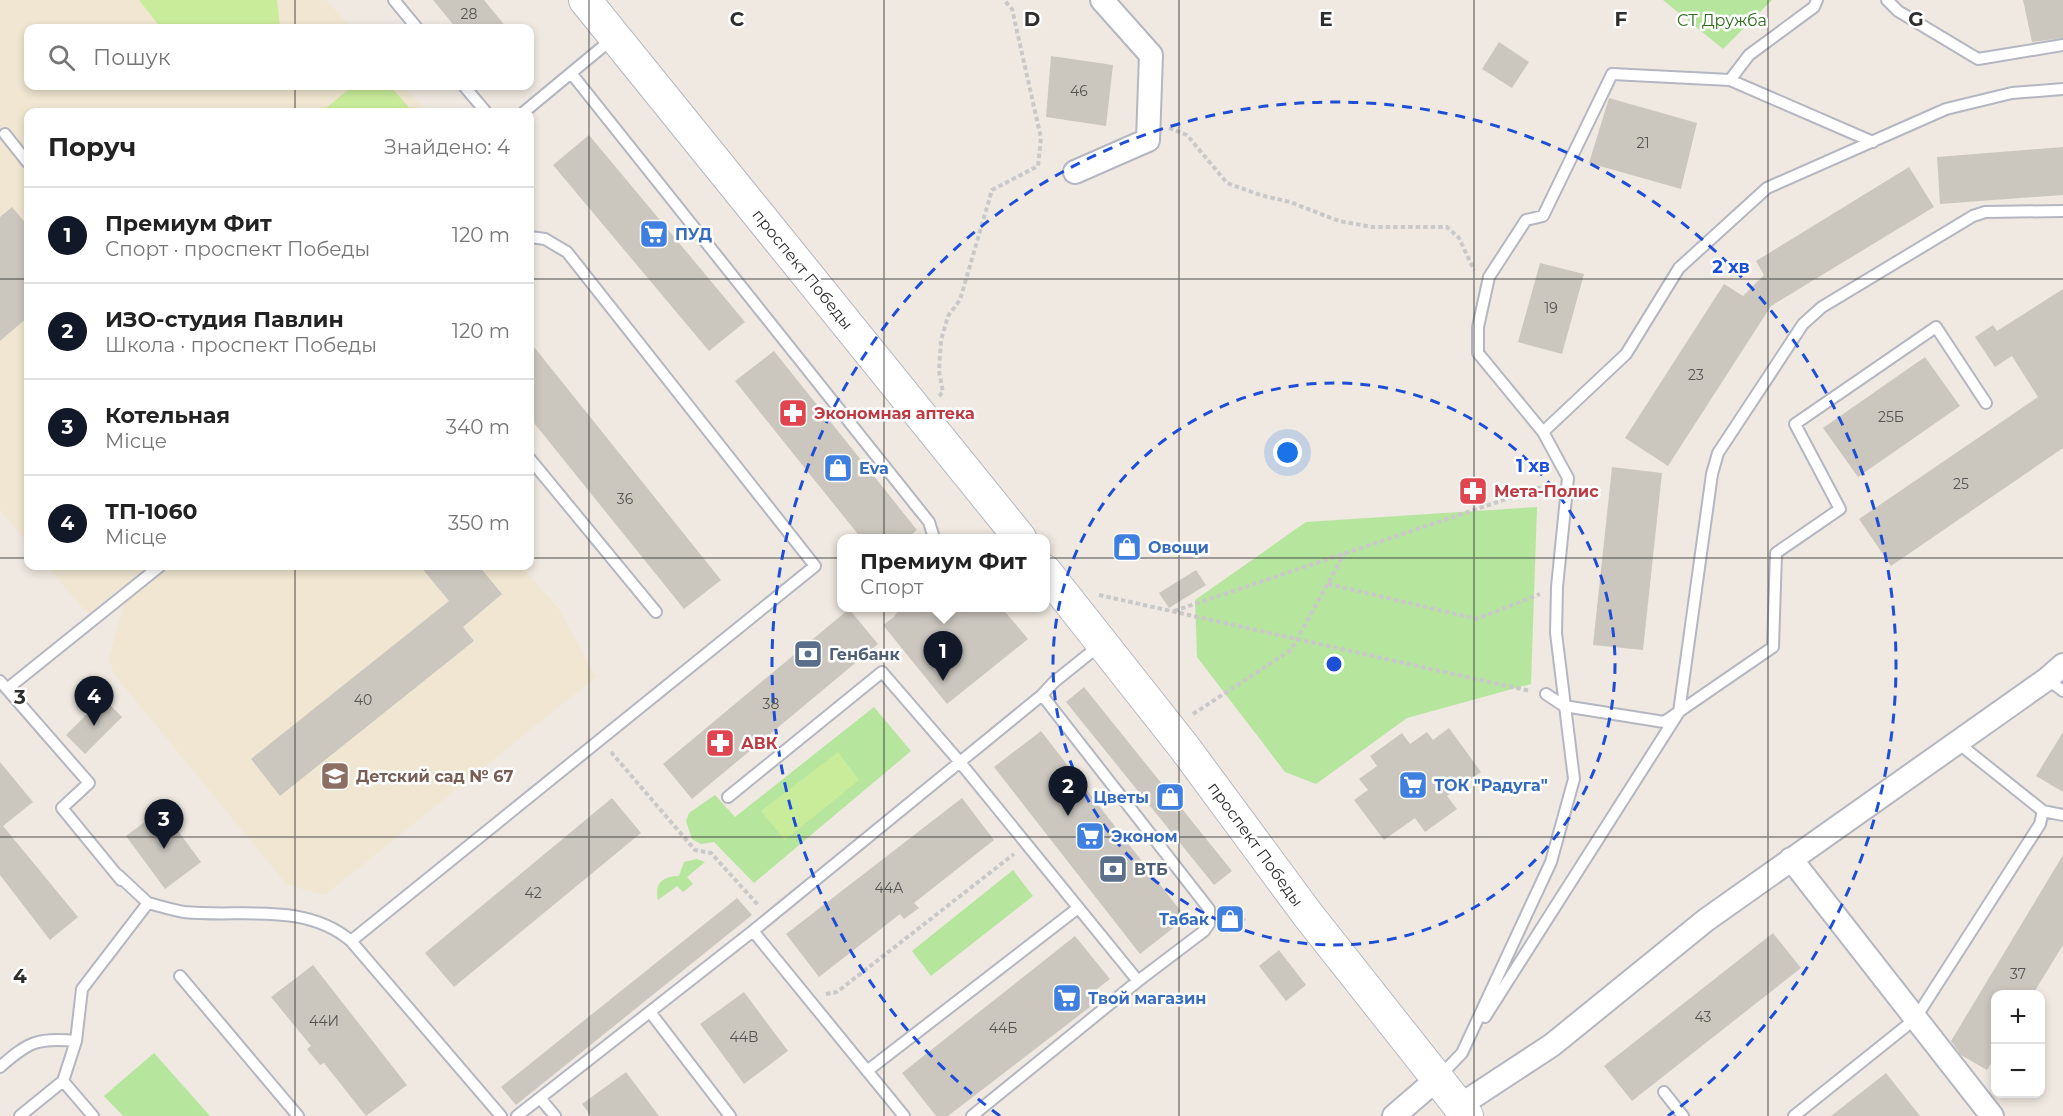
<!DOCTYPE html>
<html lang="uk">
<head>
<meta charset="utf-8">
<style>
  body { margin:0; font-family:Montserrat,sans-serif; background:#f2f2f2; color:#222 }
  .controls { position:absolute; right:18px; bottom:18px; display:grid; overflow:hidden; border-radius:12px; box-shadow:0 3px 9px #0003 }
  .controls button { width:54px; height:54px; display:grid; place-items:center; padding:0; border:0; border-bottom:2px solid #e0e0e0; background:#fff; color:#222; font:30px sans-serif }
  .you { position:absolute; left:1288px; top:453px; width:21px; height:21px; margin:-15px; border:4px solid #fff; border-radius:50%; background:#1a73e8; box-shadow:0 0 0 9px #1a73e833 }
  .badge { display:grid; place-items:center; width:39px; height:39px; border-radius:50%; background:#111827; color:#fff; font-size:20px; font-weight:700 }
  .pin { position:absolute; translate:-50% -50px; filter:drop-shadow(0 2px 3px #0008) }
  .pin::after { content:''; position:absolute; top:32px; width:21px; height:18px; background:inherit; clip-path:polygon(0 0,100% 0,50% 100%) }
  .popup { position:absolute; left:837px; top:534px; width:213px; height:78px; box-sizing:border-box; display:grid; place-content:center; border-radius:12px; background:#fff; filter:drop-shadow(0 2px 4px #0005); font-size:20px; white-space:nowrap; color:#767676 }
  .popup b { font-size:22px; color:#222 }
  .popup::after { content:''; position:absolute; left:50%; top:100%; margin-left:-12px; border:12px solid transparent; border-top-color:#fff }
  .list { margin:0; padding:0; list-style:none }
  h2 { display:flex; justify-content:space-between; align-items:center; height:78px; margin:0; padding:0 24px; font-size:26px }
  h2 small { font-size:20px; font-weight:400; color:#767676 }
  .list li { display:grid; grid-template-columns:39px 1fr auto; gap:18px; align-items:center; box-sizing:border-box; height:96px; padding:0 24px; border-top:2px solid #e0e0e0 }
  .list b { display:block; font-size:22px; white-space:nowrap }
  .list p { margin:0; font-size:20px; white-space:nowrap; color:#767676 }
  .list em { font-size:20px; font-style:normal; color:#767676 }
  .icon { flex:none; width:33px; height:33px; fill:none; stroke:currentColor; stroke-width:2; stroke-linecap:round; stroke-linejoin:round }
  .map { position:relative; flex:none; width:2063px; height:1116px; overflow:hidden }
  .search { position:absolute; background:#fff; box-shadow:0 3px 9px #0003; left:24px; top:24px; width:510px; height:66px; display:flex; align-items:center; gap:15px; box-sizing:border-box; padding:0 21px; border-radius:12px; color:#767676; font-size:22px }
  .panel { position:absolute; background:#fff; box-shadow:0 3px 9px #0003; left:24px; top:108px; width:510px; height:462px; border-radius:12px }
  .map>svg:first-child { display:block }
  .education { fill:#f0e6d1 }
  .green { fill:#b6e59e }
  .pitch { fill:#c9ec9a }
  .building { fill:#cbc7bf }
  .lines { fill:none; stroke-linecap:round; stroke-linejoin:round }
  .lane-casing { stroke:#b4b7c1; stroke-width:14 }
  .street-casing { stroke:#b4b7c1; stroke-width:26 }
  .secondary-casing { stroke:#b4b7c1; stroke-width:34 }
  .path { stroke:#c9c9c9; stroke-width:4; stroke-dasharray:4.5 3; stroke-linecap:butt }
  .lane { stroke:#fff; stroke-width:10 }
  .street { stroke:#fff; stroke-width:22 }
  .secondary { stroke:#fff; stroke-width:32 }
  .grid { fill:none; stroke:#2e2e2e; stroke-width:1.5; stroke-opacity:0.55 }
  .ring { fill:none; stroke:#1d4ed8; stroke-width:3; stroke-dasharray:10 8 }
  .labels { text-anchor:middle; stroke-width:5; stroke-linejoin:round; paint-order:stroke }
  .number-label { font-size:14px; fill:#555452 }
  .park-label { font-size:16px; fill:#2c6e1b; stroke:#fff }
  .shop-label { font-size:16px; font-weight:bold; fill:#366cbe; stroke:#fff; text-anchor:start }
  .street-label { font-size:16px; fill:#2e2e2e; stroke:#fff }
  .health-label { font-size:16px; font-weight:bold; fill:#be3a42; stroke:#fff; text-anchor:start }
  .service-label { font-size:16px; font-weight:bold; fill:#4e5e75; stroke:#fff; text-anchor:start }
  .education-label { font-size:16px; font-weight:bold; fill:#785e54; stroke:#fff; text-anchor:start }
  .grid-label { font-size:20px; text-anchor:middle; font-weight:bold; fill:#2e2e2e; stroke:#fff; stroke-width:5; stroke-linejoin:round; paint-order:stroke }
  .centre { fill:#1d4ed8; stroke:#fff; stroke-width:3 }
  .ring-label { font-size:18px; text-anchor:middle; font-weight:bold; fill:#1d4ed8; stroke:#fff; stroke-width:5; stroke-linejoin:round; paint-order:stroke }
</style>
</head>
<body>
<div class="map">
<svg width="2063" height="1116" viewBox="0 0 2063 1116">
  <rect width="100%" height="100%" fill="#efe9e1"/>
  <path class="education" d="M0,0H326L352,28H28V86H403L428,112H28V543L0,510Z
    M47,566H148L88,614Z
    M169,566H521L559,609L596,677L325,895L287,885L114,674L109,658L125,600Z"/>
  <path class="green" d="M1663,0H1772L1723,49Z
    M1537,507L1531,684L1407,718L1316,784L1285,772L1197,657L1195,600L1306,522Z
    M874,707L911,751L754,883L714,842L701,844L692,839L686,821L689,813L715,795L735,817Z
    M697,859L705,862L687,877L693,884L683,892L677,886L658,900C654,883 663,876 679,876L684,862Z
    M1013,870L1033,896L931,976L912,951Z
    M154,1053L210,1116H123L104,1096Z"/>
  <path class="pitch" d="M139,0H277L280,28H161Z
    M353,86H390L413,112H321Z
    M838,752L859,780L785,840L761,811Z"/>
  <path class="building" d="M433,0H484L507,28H456Z
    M2023,0H2063V38L2032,42Z
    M1499,42L1529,62L1512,88L1482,69Z
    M1051,56L1113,65L1106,126L1046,117Z
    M1609,98L1697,123L1681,189L1589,163Z
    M589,135L745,322L709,351L553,165Z
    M2063,147V195L1940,204L1937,157Z
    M1909,167L1934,207L1771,306L1668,466L1625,438L1724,284L1743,296L1764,275L1756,261Z
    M12,207L28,226V317L0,341V217Z
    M1540,263L1584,274L1562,354L1518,342Z
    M2063,289V448L1891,566L1859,519L2038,397L2012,356L1995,367L1975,337L1993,325L1997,331Z
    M530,342L721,580L684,609L530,418Z
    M774,351L917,530L907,538H861L735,381Z
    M1925,357L1960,406L1858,477L1823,428Z
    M1612,467L1662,473L1643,650L1593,645Z
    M420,566H479L502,594L463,627L474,641L280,796L251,759L449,601Z
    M1196,570L1206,585L1169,608L1159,593Z
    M900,608H1002L1028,639L947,704L883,625L894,617Z
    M849,609L878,644L692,799L663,764Z
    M1084,687L1232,871L1214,885L1066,702Z
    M103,698L122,717L85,754L66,735Z
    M1449,728L1481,772L1447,796L1457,809L1425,832L1415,818L1384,840L1354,800L1368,790L1359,779L1377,766L1370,756L1402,733L1410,744L1427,732L1433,740Z
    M1041,731L1186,918L1140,954L994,767Z
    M2063,732V792L2036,776Z
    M0,762L33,802L3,826L78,917L50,940L0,875Z
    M612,798L641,833L454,987L425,953Z
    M962,798L994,840L914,903L919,908L904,919L900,914L819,977L786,934Z
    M162,809L201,862L165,889L126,836Z
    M2063,855V945L2033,994H1995V1057L1987,1070L1961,1055L1951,1041Z
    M737,898L752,915L516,1105L501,1087Z
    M1234,904L1246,920L1226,934L1216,922V916Z
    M1773,933L1801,968L1632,1101L1604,1066Z
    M1075,936L1110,979L1097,989L1103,997L948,1116H936L902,1073Z
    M1279,950L1306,985L1286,1001L1259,966Z
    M313,965L407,1085L366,1116L324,1063L320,1065L307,1049L311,1046L271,997Z
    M744,992L788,1051L744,1084L700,1024Z
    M626,1072L659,1116H591L582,1104Z
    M1886,1073L1920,1116H1831Z"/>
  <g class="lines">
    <g class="lane-casing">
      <path id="lane" d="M394,0L417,28
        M1887,0L1898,11L1978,59L2063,45
        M571,73L929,522L934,538
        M1730,80L1749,55L1814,7L1817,0
        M464,86L486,112
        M524,112L612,39
        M5,134L28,163
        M1543,432L1626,354L1679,268L1767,188L1946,109L2012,93L2063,89
        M530,459L656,612
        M2047,679L2063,691
        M0,681L89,783L62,808L121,880
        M7,689L160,566
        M1546,694L1564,706L1664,722L1773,647L1776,553L1840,509L1795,424L1936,327L1986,403
        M728,797L882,672L959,761L1138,981L1204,931L1209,924V909L1042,695L1054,682L1100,645
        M2043,811L2063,815
        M148,903C160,906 172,910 184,912C240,918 304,901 351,941L501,1116
        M753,931L904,1116
        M351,941L815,566L567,252L545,239L530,237
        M180,976L298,1116
        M650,1012L730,1116
        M1485,1017L1679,712L1712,474L1718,453L1803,324L1822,307L1973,216L1985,212L2063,211
        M76,1041L82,989L148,903L118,875
        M0,1067C28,1042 38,1037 76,1041L63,1081L93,1116
        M867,1071L1078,908
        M1439,1077L1462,1053L1551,862L1574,779L1556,633L1557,587L1568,478L1543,432L1478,353V327L1489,277L1526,220L1543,216L1612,74L1730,80L1873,142
        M1664,1092L1683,1116
        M540,1098L555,1116
        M20,1116L63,1081
        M517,1116L753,931L1042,695
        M972,1116L1138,981
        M1794,1116L1915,1019L2040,824L2043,811L1958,743"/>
    </g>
    <g class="street-casing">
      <path id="street" d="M1075,172L1148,140L1151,55L1102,0
        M1791,859L1992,1116
        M1459,1106L1552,1045L1706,920L2047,679L2063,665
        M1394,1116L1437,1079"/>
    </g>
    <g class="secondary-casing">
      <path id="secondary" d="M585,0L1020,538
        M1045,571L1184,747L1308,915L1467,1116"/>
    </g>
    <path class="path" d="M1169,128L1187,135L1227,183L1260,195L1290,202L1339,221L1372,227H1447L1459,238L1474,270
      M939,396L943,392L939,371L941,340L948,316L960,300L992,190L1038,166L1041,138L1012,9L1004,0
      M1328,584L1477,619L1540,594
      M1099,595L1530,691
      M1174,611L1551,484
      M1193,714L1291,650L1344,554
      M611,752L695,850L711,853L759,906
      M826,994L837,992L1014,854"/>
    <use href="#lane" class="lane"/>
    <use href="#street" class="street"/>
    <use href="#secondary" class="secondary"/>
  </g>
  <path class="grid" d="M295,0V28M589,0V1116M884,0V1116M1179,0V1116M1474,0V1116M1768,0V1116M295,86V112M0,279H28M530,279H2063M0,558H28M530,558H2063M295,566V1116M0,837H2063"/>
  <g class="ring">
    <circle cx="1334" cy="664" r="281"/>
    <path d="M1000 1116A562 562 0 1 1 1668 1116"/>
  </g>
  <defs>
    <g id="supermarket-square" transform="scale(1.5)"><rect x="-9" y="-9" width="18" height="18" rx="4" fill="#3f7fe0" stroke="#fff"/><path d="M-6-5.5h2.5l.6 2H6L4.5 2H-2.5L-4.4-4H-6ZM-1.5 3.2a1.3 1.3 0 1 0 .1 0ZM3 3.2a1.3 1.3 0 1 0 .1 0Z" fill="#fff"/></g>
    <g id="pharmacy-square" transform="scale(1.5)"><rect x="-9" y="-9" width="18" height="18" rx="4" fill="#e0444e" stroke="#fff"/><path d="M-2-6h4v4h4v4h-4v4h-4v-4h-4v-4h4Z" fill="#fff"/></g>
    <g id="shop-square" transform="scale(1.5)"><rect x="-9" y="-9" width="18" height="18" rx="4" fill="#3f7fe0" stroke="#fff"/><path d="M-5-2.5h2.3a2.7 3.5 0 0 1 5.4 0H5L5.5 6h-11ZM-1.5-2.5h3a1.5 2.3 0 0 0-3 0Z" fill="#fff"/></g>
    <g id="bank-square" transform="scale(1.5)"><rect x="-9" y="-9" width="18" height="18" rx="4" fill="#5c6f8a" stroke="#fff"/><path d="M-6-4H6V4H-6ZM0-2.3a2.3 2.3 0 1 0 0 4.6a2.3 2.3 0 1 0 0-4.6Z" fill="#fff"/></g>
    <g id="school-square" transform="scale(1.5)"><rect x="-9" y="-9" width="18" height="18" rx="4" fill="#8d6e63" stroke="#fff"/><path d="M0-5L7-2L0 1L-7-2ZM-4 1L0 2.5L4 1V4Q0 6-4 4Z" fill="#fff"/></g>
  </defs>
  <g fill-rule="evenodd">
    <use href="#supermarket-square" x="654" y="234"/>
    <use href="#pharmacy-square" x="793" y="413"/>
    <use href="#shop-square" x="838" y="468"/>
    <use href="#pharmacy-square" x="1473" y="491"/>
    <use href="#shop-square" x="1127" y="547"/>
    <use href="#bank-square" x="808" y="654"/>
    <use href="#pharmacy-square" x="720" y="743"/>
    <use href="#school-square" x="335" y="776"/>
    <use href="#supermarket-square" x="1413" y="785"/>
    <use href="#shop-square" x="1170" y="797"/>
    <use href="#supermarket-square" x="1090" y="836"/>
    <use href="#bank-square" x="1113" y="869"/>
    <use href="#shop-square" x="1230" y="919"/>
    <use href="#supermarket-square" x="1067" y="998"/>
  </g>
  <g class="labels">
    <g class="number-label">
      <text x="469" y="19">28</text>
      <text x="1079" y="96">46</text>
      <text x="1643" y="148">21</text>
      <text x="1551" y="313">19</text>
      <text x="1696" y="380">23</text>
      <text x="1891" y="422">25Б</text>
      <text x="1961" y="489">25</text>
      <text x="625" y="504">36</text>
      <text x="363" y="705">40</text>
      <text x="771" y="709">38</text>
      <text x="889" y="893">44А</text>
      <text x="533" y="898">42</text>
      <text x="2018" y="979">37</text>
      <text x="1703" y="1022">43</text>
      <text x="324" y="1026">44И</text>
      <text x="1003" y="1033">44Б</text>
      <text x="744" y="1042">44В</text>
    </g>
    <g class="park-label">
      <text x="1722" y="26">СТ Дружба</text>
    </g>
    <g class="shop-label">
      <text x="675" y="240">ПУД</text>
      <text x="859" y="474">Eva</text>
      <text x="1148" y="553">Овощи</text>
      <text x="1434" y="791">ТОК "Радуга"</text>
      <text x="1149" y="803" text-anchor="end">Цветы</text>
      <text x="1111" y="842">Эконом</text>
      <text x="1209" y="925" text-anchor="end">Табак</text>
      <text x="1088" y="1004">Твой магазин</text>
    </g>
    <g class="street-label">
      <text transform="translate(803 269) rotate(51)" y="6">проспект Победы</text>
      <text transform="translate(1256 844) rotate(54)" y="6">проспект Победы</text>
    </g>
    <g class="health-label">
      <text x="814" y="419">Экономная аптека</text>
      <text x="1494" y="497">Мета-Полис</text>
      <text x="741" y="749">АВК</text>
    </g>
    <g class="service-label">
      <text x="829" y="660">Генбанк</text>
      <text x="1134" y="875">ВТБ</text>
    </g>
    <g class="education-label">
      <text x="356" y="782">Детский сад № 67</text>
    </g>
  </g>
  <g class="grid-label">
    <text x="737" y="26">C</text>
    <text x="1032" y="26">D</text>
    <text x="1326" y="26">E</text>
    <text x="1621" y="26">F</text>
    <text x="1916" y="26">G</text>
    <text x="20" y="704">3</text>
    <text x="20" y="983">4</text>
  </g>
  <circle cx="1334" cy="664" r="9" class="centre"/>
  <g class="ring-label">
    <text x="1731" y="273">2 хв</text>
    <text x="1533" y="472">1 хв</text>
  </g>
</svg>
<div class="controls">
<button>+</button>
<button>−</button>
</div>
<div class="you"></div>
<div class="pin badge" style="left:943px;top:681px">1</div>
<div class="popup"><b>Премиум Фит</b>Спорт</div>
<div class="pin badge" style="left:1068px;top:816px">2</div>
<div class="pin badge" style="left:164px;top:849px">3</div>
<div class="pin badge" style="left:94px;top:726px">4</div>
<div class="search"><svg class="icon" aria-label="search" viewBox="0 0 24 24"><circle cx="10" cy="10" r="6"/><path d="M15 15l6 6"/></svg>Пошук</div>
<section class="panel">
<h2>Поруч<small>Знайдено: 4</small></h2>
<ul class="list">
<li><span class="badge">1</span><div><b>Премиум Фит</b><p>Спорт · проспект Победы</p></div><em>120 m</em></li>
<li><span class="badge">2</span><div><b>ИЗО-студия Павлин</b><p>Школа · проспект Победы</p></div><em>120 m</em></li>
<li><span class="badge">3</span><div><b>Котельная</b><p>Місце</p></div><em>340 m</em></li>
<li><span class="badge">4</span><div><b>ТП-1060</b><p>Місце</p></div><em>350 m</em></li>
</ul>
</section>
</div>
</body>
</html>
